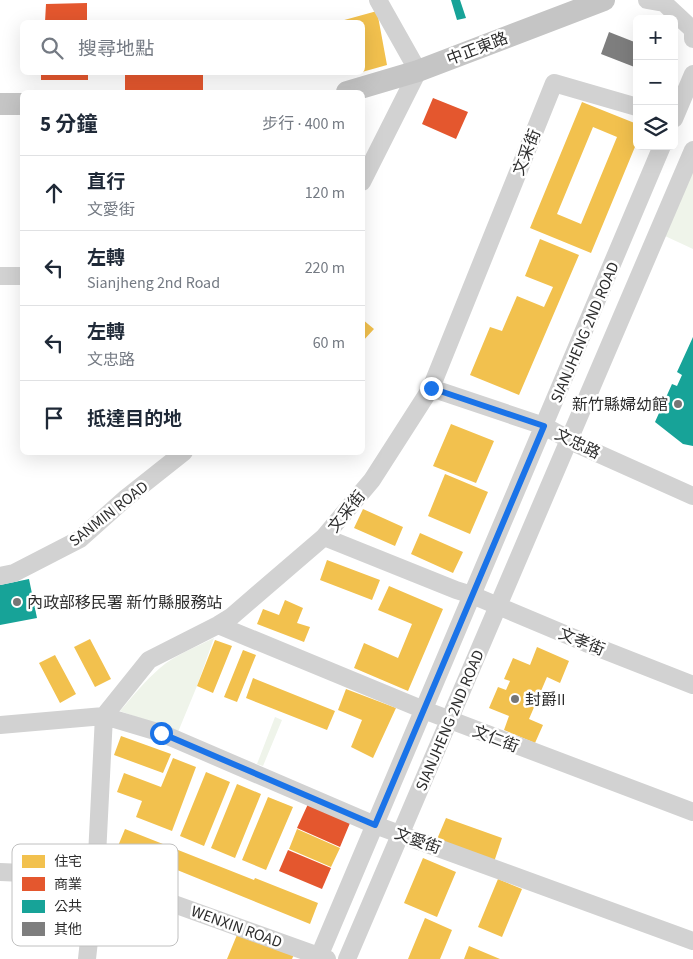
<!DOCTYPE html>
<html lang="zh-TW">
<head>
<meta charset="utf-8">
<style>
  body { margin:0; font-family:"Source Sans 3","Noto Sans TC",sans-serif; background:#f6f6f7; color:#1f2937 }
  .controls { position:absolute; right:15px; top:15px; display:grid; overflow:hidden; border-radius:8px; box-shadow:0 5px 20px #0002 }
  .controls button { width:45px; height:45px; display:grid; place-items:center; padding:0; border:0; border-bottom:1px solid #e0e1e3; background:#fff; color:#1f2937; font:25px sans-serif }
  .stop { position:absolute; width:15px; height:15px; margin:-11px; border:4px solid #1a73e8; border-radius:50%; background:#fff }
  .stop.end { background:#1a73e8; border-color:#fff; box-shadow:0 1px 5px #0008 }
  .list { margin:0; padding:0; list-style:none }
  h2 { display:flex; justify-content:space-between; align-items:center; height:65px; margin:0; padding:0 20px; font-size:21px }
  h2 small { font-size:16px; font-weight:400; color:#747a83 }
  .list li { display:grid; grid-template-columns:32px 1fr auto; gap:15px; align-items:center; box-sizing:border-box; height:75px; padding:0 20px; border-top:1px solid #e0e1e3 }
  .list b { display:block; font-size:19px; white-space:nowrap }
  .list p { margin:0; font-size:16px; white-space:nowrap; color:#747a83 }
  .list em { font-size:16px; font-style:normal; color:#747a83 }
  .icon { flex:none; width:28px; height:28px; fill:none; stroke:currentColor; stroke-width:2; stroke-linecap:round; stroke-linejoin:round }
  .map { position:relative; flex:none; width:693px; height:959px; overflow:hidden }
  .search { position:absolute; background:#fff; box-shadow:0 5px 20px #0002; left:20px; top:20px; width:345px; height:55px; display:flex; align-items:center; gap:12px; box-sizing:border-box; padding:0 18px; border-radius:8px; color:#747a83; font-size:19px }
  .panel { position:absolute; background:#fff; box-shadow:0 5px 20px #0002; left:20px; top:90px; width:345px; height:365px; border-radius:8px }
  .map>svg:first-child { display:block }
  .green { fill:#eff4ea }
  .homes { fill:#f2c14e; fill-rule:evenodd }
  .shops { fill:#e4572e }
  .public { fill:#17a398 }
  .building { fill:#7e7e7e }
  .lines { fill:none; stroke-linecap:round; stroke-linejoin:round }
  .minor { stroke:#d2d2d2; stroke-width:18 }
  .major { stroke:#c5c5c5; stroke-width:22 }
  .route { stroke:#1a73e8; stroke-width:6 }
  .poi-dot { fill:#767676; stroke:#fff; stroke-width:2 }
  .labels { text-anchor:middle; stroke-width:5; stroke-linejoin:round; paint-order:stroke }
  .street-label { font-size:16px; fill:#2d2d2d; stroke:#fff }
  .poi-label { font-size:16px; fill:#2d2d2d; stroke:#fff; text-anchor:start }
  .key { fill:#fff; stroke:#c0c0c0; stroke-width:1 }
  .key-label { font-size:14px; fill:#2d2d2d }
</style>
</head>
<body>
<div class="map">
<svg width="693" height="959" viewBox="0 0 693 959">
  <rect width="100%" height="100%" fill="#fff"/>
  <path class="green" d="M693,169V249L665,236Z
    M214,638L197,686L178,732L120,711C133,696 145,681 160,668C175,655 196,647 214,638Z
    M275,717L282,720L263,766L257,764Z"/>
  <path class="homes" d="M377,11L387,65L362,72V22H337Z
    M582,102L637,124V142L591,253L530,228ZM593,127L617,137L581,224L557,214Z
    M540,239L579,255L519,395L470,375L490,327L502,331L517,296L544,307L553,287L525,276Z
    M362,319L374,329L362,342Z
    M451,424L494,441L476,483L433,466Z
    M445,474L488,492L470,534L428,516Z
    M363,509L403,527L395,546L354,528Z
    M420,533L463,552L453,573L411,554Z
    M327,560L380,580L372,600L320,580Z
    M389,586L443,609L408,691L354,668L364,643L398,658L412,624L378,610Z
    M285,600L303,608L297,623L310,627L304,642L257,624L263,609L279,615Z
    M90,639L111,679L95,687L74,647Z
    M215,640L232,646L213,693L197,686Z
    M537,647L569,661L560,683L547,677L529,719L543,725L535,743L504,730L509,716L489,708L498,687L506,690L510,681L504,679L513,658L530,665Z
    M243,650L256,655L237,702L224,697Z
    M55,655L76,694L60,703L39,663Z
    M253,678L335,711L327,730L246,698Z
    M346,689L396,708L373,758L351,747L362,720L338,710Z
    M121,736L171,754L163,773L114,755Z
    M173,758L196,767L172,831L136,817L142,801L117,792L124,773L161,787Z
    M206,772L230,782L204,846L180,836Z
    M237,784L261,794L235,858L211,848Z
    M268,797L293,807L266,870L242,860Z
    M446,818L502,838L493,865L435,844Z
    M125,829L254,880L255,878L318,903L310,924L118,846Z
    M297,829L340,848L331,867L289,849Z
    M423,858L456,872L437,917L404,903Z
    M498,879L522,889L502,937L478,927Z
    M425,918L452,930L440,959H408Z
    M239,930L296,950L292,959H227Z
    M469,946L500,959H464Z"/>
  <path class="shops" d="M87,3V22H45L46,4Z
    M41,72H88V80H41Z
    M125,72H203V92H125Z
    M433,98L468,112L456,139L422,124Z
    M308,804L350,823L340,847L297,828Z
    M288,850L331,868L322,889L279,871Z"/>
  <path class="public" d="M451,0H460L466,18L457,20Z
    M693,337V446L683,444L655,422L672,384L677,386L682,375L677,372Z
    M29,579L37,618L0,625V585Z"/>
  <path class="building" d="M609,32L637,43V68L601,54Z"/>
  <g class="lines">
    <path class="minor" d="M647,0L664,3L693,30V39
      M674,119L693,74
      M362,182L418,71L378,0
      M0,276H22
      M431,388L544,426L579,445L693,496
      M324,537L456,590L472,595L586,643L693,685
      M0,576L14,573L80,539L126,498L184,452
      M218,625L424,710L693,812
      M0,725L104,716L161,733L375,825L693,941
      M0,872L96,876L327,959
      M87,959L96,876L104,716L149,660L218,625L231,617L324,537L372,480L431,388L554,83L637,107
      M318,959L662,146
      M347,959L693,150"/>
    <path class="major" d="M347,92L418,71L604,0
      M0,104H22"/>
  </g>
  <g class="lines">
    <path class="route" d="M161,733L375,825L544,426L431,388"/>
  </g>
  <g class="poi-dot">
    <circle cx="678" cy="404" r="5"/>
    <circle cx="17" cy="602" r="5"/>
    <circle cx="515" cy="699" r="5"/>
  </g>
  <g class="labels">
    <g class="street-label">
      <text transform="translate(477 48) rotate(-21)" y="6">中正東路</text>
      <text transform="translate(526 152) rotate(-68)" y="6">文采街</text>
      <text transform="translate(584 332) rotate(-67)" y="6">SIANJHENG 2ND ROAD</text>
      <text transform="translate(578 443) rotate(26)" y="6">文忠路</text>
      <text transform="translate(346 511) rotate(-51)" y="6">文采街</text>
      <text transform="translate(108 513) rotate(-38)" y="6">SANMIN ROAD</text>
      <text transform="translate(582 641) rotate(22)" y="6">文孝街</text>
      <text transform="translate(449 720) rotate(-67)" y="6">SIANJHENG 2ND ROAD</text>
      <text transform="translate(496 738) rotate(21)" y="6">文仁街</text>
      <text transform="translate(418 840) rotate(20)" y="6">文愛街</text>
      <text transform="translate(237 926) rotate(20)" y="6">WENXIN ROAD</text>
    </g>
    <g class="poi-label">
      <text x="668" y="410" text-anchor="end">新竹縣婦幼館</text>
      <text x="27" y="608">內政部移民署 新竹縣服務站</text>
      <text x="525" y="705">封爵II</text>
    </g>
  </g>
  <rect x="12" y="844" width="166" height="102" rx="8" class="key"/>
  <rect x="22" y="855" width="23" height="13" fill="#f2c14e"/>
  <rect x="22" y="877" width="23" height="14" fill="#e4572e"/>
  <rect x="22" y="900" width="23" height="13" fill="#17a398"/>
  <rect x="22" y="922" width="23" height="14" fill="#7e7e7e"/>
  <g class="key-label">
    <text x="54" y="866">住宅</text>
    <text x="54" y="889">商業</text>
    <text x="54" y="911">公共</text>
    <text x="54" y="934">其他</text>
  </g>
</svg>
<div class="controls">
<button>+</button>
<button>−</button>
<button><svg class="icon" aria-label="layers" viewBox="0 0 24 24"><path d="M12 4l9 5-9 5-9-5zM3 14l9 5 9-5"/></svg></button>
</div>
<div class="stop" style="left:161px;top:733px"></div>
<div class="stop end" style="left:431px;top:388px"></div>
<div class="search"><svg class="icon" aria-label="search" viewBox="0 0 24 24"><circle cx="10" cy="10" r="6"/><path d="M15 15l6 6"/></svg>搜尋地點</div>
<section class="panel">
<h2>5 分鐘<small>步行 · 400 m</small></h2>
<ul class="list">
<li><svg class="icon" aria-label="ahead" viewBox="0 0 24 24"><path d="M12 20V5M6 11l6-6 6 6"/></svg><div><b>直行</b><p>文愛街</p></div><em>120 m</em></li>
<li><svg class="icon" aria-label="left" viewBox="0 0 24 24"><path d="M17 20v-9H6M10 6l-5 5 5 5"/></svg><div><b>左轉</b><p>Sianjheng 2nd Road</p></div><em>220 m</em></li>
<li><svg class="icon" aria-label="left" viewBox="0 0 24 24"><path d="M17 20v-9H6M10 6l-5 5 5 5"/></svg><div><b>左轉</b><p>文忠路</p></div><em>60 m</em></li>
<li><svg class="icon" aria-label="arrive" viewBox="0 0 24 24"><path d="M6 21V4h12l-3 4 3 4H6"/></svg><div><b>抵達目的地</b></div></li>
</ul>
</section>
</div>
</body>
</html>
